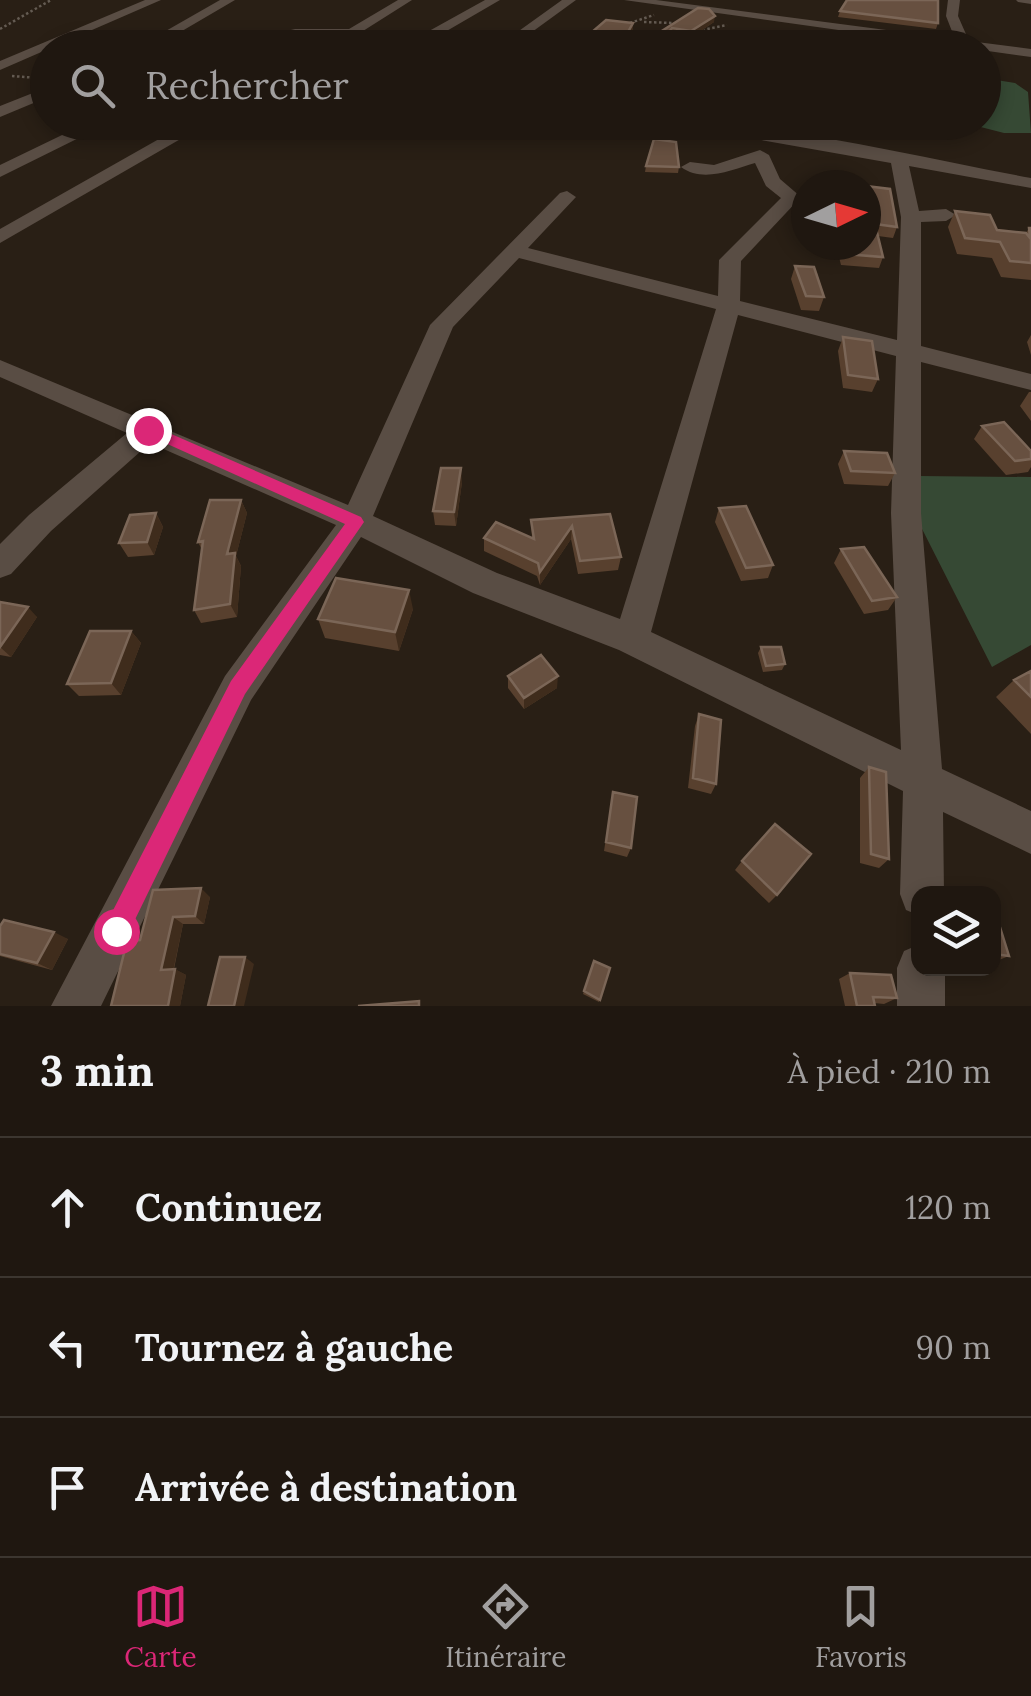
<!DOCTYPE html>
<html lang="fr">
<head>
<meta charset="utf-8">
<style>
  body { margin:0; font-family:Lora,serif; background:#272019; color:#f1f3f6 }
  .controls { position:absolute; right:30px; bottom:30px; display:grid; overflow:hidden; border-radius:20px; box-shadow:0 5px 15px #0003 }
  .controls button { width:90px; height:90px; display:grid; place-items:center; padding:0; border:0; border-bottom:2px solid #3c3630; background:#1f1710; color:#f1f3f6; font:50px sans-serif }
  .compass { position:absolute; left:791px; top:170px; width:90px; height:90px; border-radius:50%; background:#1f1710; box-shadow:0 5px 15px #0003; rotate:85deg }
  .stop { position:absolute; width:30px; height:30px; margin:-22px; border:8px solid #db2777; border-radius:50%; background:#fff }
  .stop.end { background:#db2777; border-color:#fff; box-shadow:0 2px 10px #0008 }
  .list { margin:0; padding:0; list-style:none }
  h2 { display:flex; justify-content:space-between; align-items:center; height:130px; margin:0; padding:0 40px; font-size:42px }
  h2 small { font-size:32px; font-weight:400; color:#a19f9f }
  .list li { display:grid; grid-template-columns:65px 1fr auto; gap:30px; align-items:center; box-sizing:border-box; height:140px; padding:0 40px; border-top:2px solid #3c3630 }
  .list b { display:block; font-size:38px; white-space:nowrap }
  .list em { font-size:32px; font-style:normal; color:#a19f9f }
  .icon { flex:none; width:55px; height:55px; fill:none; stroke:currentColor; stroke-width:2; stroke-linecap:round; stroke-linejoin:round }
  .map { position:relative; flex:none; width:1031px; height:1006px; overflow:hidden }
  .search { position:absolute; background:#1f1710; box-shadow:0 5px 15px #0003; left:30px; right:30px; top:30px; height:110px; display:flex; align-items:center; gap:25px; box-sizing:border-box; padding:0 35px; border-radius:55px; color:#a19f9f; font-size:38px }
  .sheet { height:550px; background:#1f1710 }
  nav { display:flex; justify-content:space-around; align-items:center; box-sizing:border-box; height:140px; border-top:2px solid #3c3630; background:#1f1710; font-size:28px; color:#a19f9f }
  nav a { display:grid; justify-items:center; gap:5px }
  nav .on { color:#db2777 }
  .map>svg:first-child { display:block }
  .green { fill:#364934 }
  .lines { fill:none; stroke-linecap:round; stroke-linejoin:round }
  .path { stroke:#645b52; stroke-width:2.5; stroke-dasharray:2.5 2.5; stroke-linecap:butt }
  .minor { fill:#594d44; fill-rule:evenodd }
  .wall { fill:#58402e }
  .shaded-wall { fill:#3f2c1c }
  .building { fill:#675040; stroke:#7b6657; stroke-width:2.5 }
  .route { fill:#db2777 }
</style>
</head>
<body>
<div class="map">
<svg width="1031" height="1006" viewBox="0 0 1031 1006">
  <rect width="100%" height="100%" fill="#291f15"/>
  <path class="green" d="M984,78L1015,83L1028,92L1031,133H1004L965,123L984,122Z
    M918,476L1031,477V645L992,667L917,519Z"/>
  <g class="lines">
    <path class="path" d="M644,22L674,23
      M630,23L654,15
      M0,29L51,0
      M678,48L707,29L727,25
      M12,76L38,78"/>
    <path class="minor" d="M145,0H161L0,70V61Z
      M220,0H235L153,48H136Z
      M398,0H412L363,31L411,41L485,0H500L426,43L435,48C404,48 368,33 340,44L334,40L338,36C324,35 311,34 297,36C279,39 268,48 250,48L270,35L295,29H349Z
      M562,0H576L510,48H495Z
      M624,0H656L955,39L946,16L948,0H960L958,16L969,41L1031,49V57Z
      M1016,0H1031V4L1018,2Z
      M48,87V97L0,117V106Z
      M89,122H111L0,177V165Z
      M189,122H210L0,243V229Z
      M659,122C783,122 909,156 1031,178V188L909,166L919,211L946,209L956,215L946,221L921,222V346L1031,374V390L921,362V513L942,769L1031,811V854L943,812L944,894H918V915L906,910L900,894L903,791L619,650L473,593L361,537L251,700L101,1006H51L225,676L336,525L150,443L51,531L11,574L0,578V544L29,515L127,433L0,377V360L348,505L430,325L560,193L567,191L576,197L528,248L718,296L719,260L781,198L766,186L755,163C731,170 703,183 681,167L690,162L714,165L760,150L769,155L780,179L801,197L741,261L740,301L897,340L901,217L891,163ZM519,258L716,309L620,619L497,573L373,516L453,327ZM738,315L896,356L891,513L901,750L651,632Z
      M856,123L937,124L945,129L937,134L850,131L848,128Z
      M918,945V968H945V1006H897V968L904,951Z"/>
  </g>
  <path class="wall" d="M698,8L714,22L690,38L671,34L661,48H635Z
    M840,11L938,23L936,29L838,17Z
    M646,166L679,167L678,173L645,172Z
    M866,186L897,227L893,238L878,236L883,257L879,268L841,265L839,257H829L824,245H866Z
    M955,211L997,230L1026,233L1029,228H1031V280L1001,277L992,258L957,254L948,227Z
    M795,266L824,297L819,311L801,310L791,279Z
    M1031,335V355L1027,342Z
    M843,337L878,379L872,392L843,388L838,351Z
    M1029,392H1031V421L1020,406Z
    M982,426L1031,451V467L1028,472L1006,475L974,439Z
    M844,451L895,473L888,486L844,484L838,464Z
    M462,482L456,526L435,525L433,511Z
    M241,500L247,513L236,556L241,566L237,617L201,623L194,610L202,550L198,542Z
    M719,508L773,565L768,578L741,581L715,522Z
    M156,513L163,527L154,555L128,557L119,543Z
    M610,514L621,557L618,570L578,574L571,539L540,585L537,576L484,551V538H532L531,520Z
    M841,549L897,597L888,610L864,614L834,563Z
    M0,602L37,617L11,657L0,655Z
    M413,609L399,651L325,638L318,619Z
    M131,631L141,643L121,695L79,696L67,684Z
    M761,647L785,664L782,670L763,672L758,653Z
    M1031,671V734L996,697L1014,680Z
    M508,676L557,688L524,709L508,688Z
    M699,714L716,784L711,794L688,788L695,726Z
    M869,767L889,859L879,868L860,863V778Z
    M613,792L631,848L627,857L604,851Z
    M742,861L777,895L769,903L735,870Z
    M153,890L210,897L204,924H183L174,969L186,975L180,1006L140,940Z
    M994,908L1009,956L994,962Z
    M0,926L68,939L52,970L0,956Z
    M594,961L600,1000L599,1002L583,994Z
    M850,973L897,998L884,1004L874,1003L875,1006H845L839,979Z"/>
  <path class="shaded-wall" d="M715,16L714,22L690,38L691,31Z
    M633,23V30L623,48H619Z
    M672,28L671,34L661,48H657Z
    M461,468L462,482L456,526L454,512Z
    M241,500L247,513L236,556L241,566L237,617L230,604L227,554Z
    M156,513L163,527L154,555L147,542Z
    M572,526L571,539L540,585V572Z
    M409,590L413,609L399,651L395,632Z
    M28,607L37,617L11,657L0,647Z
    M131,631L141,643L121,695L111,683Z
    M558,676L557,688L524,709V698Z
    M201,888L210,897L204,924L195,916Z
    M173,917L183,924L172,976L161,970Z
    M54,932L68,939L52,970L37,963Z
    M245,957L254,964L244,1006H234Z
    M175,969L186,975L180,1006H168Z"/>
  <path class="building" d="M847,0H938V23L840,11Z
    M698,8L709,9L715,16L691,31L672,28L657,48H635Z
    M606,20L633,23L619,48H594L577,45Z
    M654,139L676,142L679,167L646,166Z
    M866,186L890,189L897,227L875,224L883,257L845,254L843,246L832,245H866Z
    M955,211L990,215L997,230L1026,233L1030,238L1029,228H1031V263L1010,261L1000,242L965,238Z
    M795,266L814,267L824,297L806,296Z
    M843,337L872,341L878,379L848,375Z
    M1004,422L1031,451V459L1015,461L982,426Z
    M844,451L887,453L895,473L851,471Z
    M441,468H461L454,512L433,511Z
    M210,500H241L227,554L235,553L230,604L194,610L203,541L198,542Z
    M746,506L773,565L746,568L719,508Z
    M156,513L147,542L119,543L130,515Z
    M610,514L621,557L580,561L572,526L540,572L538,563L484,538L496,522L534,539L531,520Z
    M864,547L897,597L872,601L841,549Z
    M336,578L409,590L395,632L318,619Z
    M0,602L28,607L0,647Z
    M90,631H131L111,683L67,684Z
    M761,647H781L785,664L766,666Z
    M541,655L558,676L524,698L508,676Z
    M1031,671V697L1014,680Z
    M699,714L721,720L716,784L693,778Z
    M869,767L886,772L889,859L871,854Z
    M613,792L637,797L631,848L606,842Z
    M775,824L811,854L777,895L742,861Z
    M201,888L195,916L173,917L161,970L175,969L168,1006H111L127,941L140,940L153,890Z
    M994,908L1009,956L994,954Z
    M4,920L54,932L37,963L0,954V926Z
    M220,957H245L234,1006H208Z
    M594,961L610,968L600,1000L584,991Z
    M850,973L891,975L897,998L873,997L875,1006H857Z
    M419,1001V1006H358Z"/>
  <path class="route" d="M143,426H153L361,517L364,522L245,694L125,940L116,943L107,940L104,931L107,922L231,681L345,524L143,433Z"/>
</svg>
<div class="controls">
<button><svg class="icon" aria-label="layers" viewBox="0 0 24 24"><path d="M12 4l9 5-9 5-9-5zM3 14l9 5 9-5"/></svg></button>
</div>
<svg class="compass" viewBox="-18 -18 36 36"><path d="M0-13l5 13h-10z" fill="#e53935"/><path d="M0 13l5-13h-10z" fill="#a19f9f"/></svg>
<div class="stop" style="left:116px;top:931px"></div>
<div class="stop end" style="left:148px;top:430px"></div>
<div class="search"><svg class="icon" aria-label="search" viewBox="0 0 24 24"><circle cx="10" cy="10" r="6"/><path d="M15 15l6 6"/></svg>Rechercher</div>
</div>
<section class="sheet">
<h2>3 min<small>À pied · 210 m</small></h2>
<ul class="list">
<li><svg class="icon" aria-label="ahead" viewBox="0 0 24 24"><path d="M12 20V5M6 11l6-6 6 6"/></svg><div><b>Continuez</b></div><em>120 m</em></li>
<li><svg class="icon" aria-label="left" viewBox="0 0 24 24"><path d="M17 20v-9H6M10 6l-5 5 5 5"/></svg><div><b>Tournez à gauche</b></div><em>90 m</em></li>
<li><svg class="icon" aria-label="arrive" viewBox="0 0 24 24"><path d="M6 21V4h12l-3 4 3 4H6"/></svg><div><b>Arrivée à destination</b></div></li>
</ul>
</section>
<nav>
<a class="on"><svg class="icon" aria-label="map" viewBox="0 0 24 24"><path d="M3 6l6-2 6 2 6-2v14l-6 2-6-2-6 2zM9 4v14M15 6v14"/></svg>Carte</a>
<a><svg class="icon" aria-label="directions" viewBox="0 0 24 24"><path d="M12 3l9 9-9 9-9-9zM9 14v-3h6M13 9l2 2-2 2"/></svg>Itinéraire</a>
<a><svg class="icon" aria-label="saved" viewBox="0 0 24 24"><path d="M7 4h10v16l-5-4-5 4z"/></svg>Favoris</a>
</nav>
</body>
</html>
